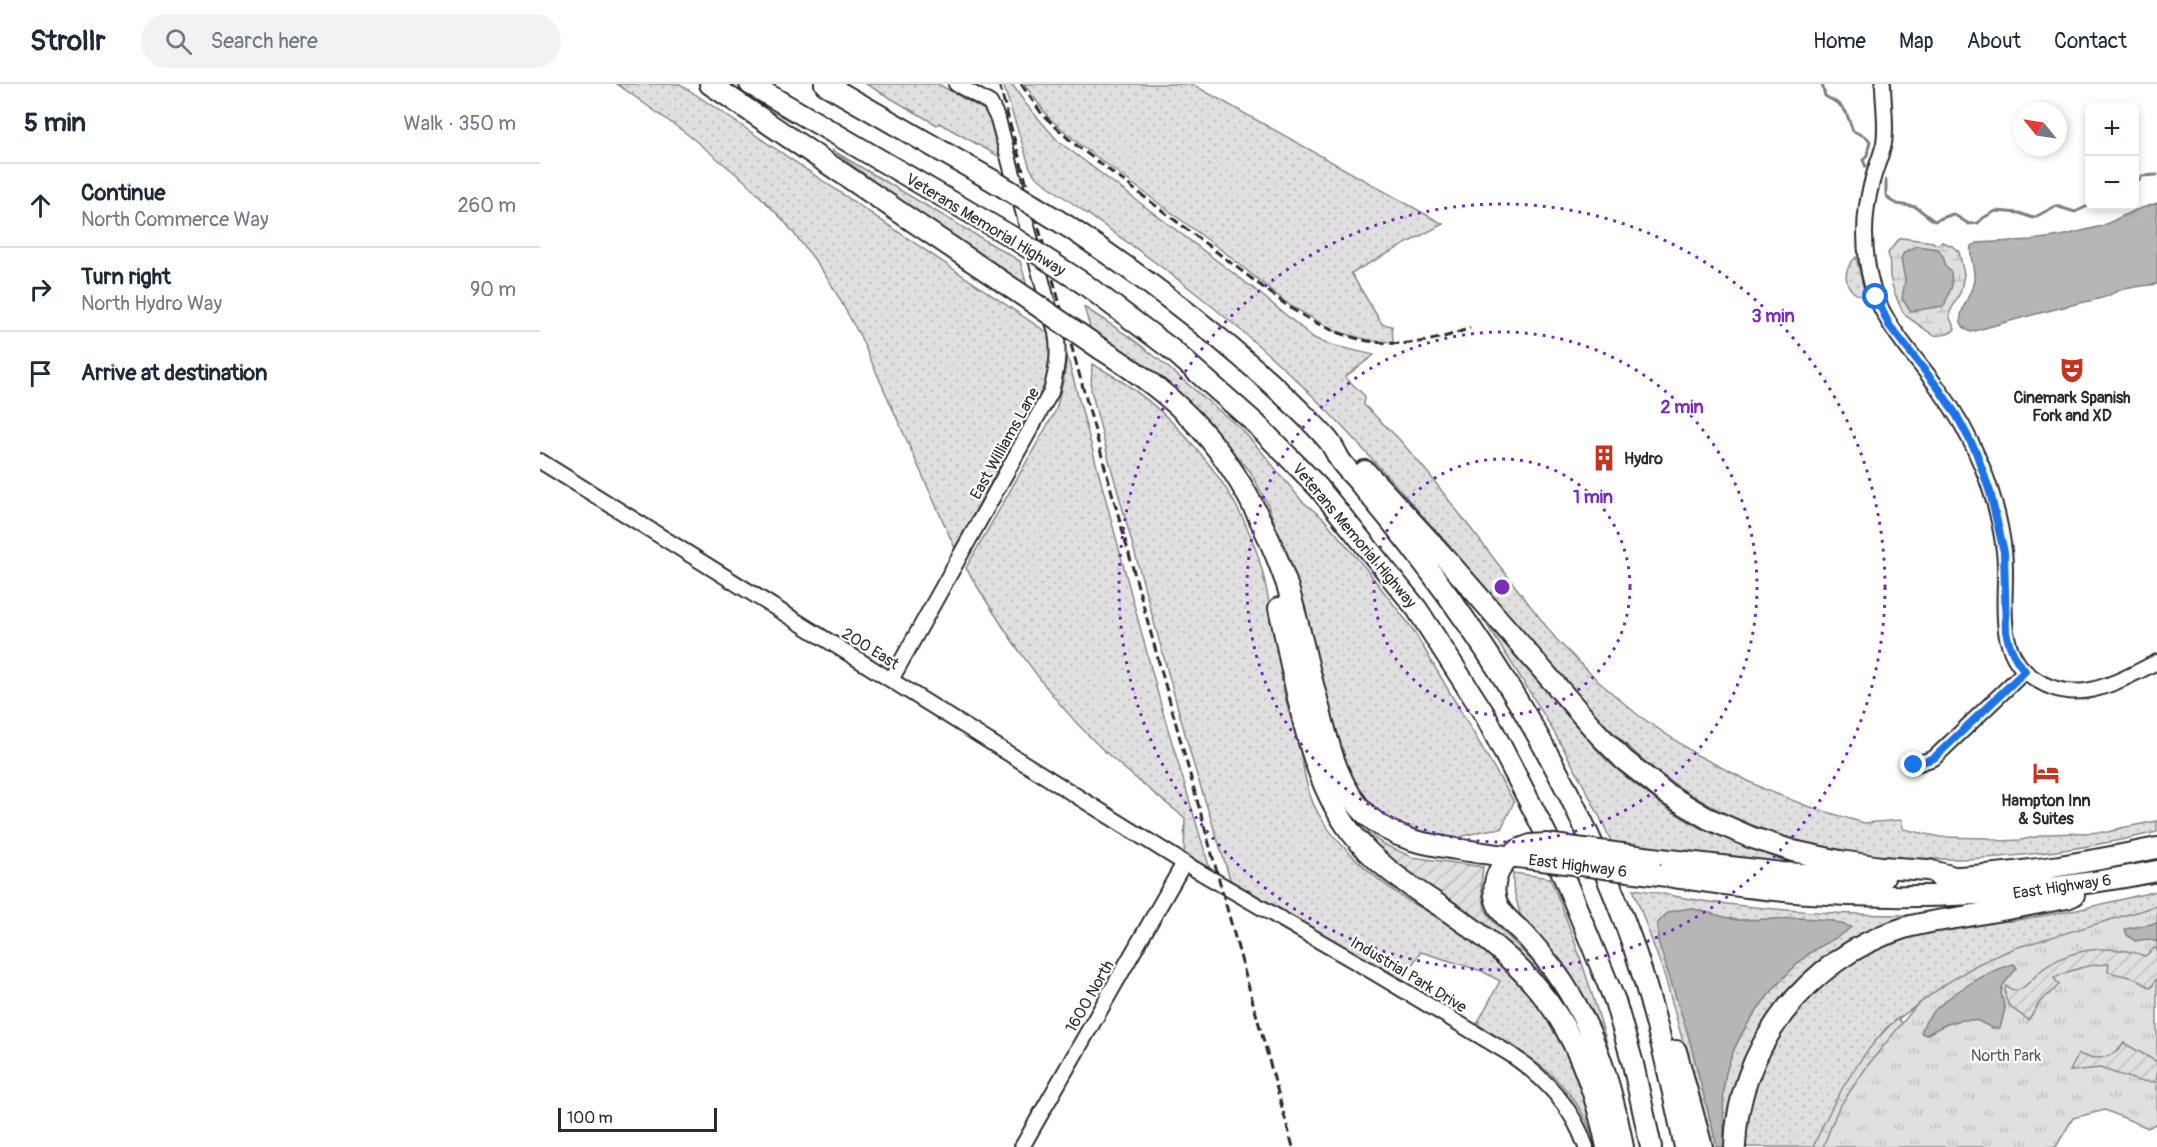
<!DOCTYPE html>
<html lang="en">
<head>
<meta charset="utf-8">
<style>
  body { margin:0; font-family:Pangolin,sans-serif; background:#f2f2f3; color:#1f2937 }
  .controls { position:absolute; right:18px; top:18px; display:grid; overflow:hidden; border-radius:9px; box-shadow:0 3px 9px #0003 }
  .controls button { width:54px; height:54px; display:grid; place-items:center; padding:0; border:0; border-bottom:2px solid #e0e1e3; background:#fff; color:#1f2937; font:30px sans-serif }
  .compass { position:absolute; left:1473px; top:18px; width:54px; height:54px; border-radius:50%; background:#fff; box-shadow:0 3px 9px #0003; rotate:300deg }
  .scale { position:absolute; left:18px; bottom:15px; width:159px; box-sizing:border-box; padding-left:6px; border:3px solid #2b2b2b; border-top:0; font-size:16px; line-height:21px; white-space:nowrap; color:#2b2b2b; -webkit-text-stroke:4px #fff; paint-order:stroke }
  .stop { position:absolute; width:18px; height:18px; margin:-14px; border:4px solid #1a73e8; border-radius:50%; background:#fff }
  .stop.end { background:#1a73e8; border-color:#fff; box-shadow:0 2px 6px #0008 }
  .list { margin:0; padding:0; list-style:none }
  h2 { display:flex; justify-content:space-between; align-items:center; height:78px; margin:0; padding:0 24px; font-size:26px }
  h2 small { font-size:20px; font-weight:400; color:#747a83 }
  .list li { display:grid; grid-template-columns:39px 1fr auto; gap:18px; align-items:center; box-sizing:border-box; height:84px; padding:0 24px; border-top:2px solid #e0e1e3 }
  .list b { display:block; font-size:22px; white-space:nowrap }
  .list p { margin:0; font-size:20px; white-space:nowrap; color:#747a83 }
  .list em { font-size:20px; font-style:normal; color:#747a83 }
  .icon { flex:none; width:33px; height:33px; fill:none; stroke:currentColor; stroke-width:2; stroke-linecap:round; stroke-linejoin:round }
  .map { position:relative; flex:none; width:1617px; height:1063px; overflow:hidden }
  header { display:flex; align-items:center; gap:36px; box-sizing:border-box; height:84px; padding:0 30px; background:#fff; border-bottom:2px solid #e0e1e3 }
  header strong { font-size:28px }
  nav { display:flex; gap:33px; margin-inline-start:auto; font-size:21px }
  .search { width:420px; height:54px; background:#f2f2f3; display:flex; align-items:center; gap:15px; box-sizing:border-box; padding:0 21px; border-radius:33px; color:#747a83; font-size:22px }
  main { display:flex }
  aside { flex:1; background:#fff }
  .map>svg:first-child { display:block }
  .grass { fill:url(#grass-dots); stroke:#868686; stroke-width:1.5 }
  .wetland { fill:url(#wetland-marsh); stroke:#868686; stroke-width:1.5 }
  .park { fill:url(#park-tufts); stroke:#868686; stroke-width:1.5 }
  .garden { fill:url(#garden-furrows); stroke:#868686; stroke-width:1.5 }
  .water { fill:#b6b6b6; stroke:#7e7e7e; stroke-width:1.5 }
  .lines { fill:none; stroke-linecap:round; stroke-linejoin:round }
  .stream { stroke:#7e7e7e; stroke-width:3 }
  .minor-casing { stroke:#2b2b2b; stroke-width:18 }
  .highway-casing { stroke:#2b2b2b; stroke-width:24 }
  .minor { stroke:#fff; stroke-width:14 }
  .highway { stroke:#fff; stroke-width:20 }
  .rail { stroke:#2b2b2b; stroke-width:3; stroke-dasharray:9 4.5; stroke-linecap:butt }
  .highway-bridge-casing { stroke:#2b2b2b; stroke-width:24; stroke-linecap:butt }
  .highway-bridge { stroke:#fff; stroke-width:20 }
  .route { stroke:#1a73e8; stroke-width:8 }
  .ring { fill:none; stroke:#7b2cbf; stroke-width:3; stroke-dasharray:3 6 }
  .labels { text-anchor:middle; stroke-width:4.5; stroke-linejoin:round; paint-order:stroke }
  .street-label { font-size:16px; fill:#2b2b2b; stroke:#fff }
  .poi-label { font-size:16px; font-weight:bold; fill:#2b2b2b; stroke:#fff }
  .park-label { font-size:16px; fill:#585858; stroke:#fff }
  .centre { fill:#7b2cbf; stroke:#fff; stroke-width:3 }
  .ring-label { font-size:18px; text-anchor:middle; font-weight:bold; fill:#7b2cbf; stroke:#fff; stroke-width:4.5; stroke-linejoin:round; paint-order:stroke }
</style>
</head>
<body>
<header>
<strong>Strollr</strong>
<div class="search"><svg class="icon" aria-label="search" viewBox="0 0 24 24"><circle cx="10" cy="10" r="6"/><path d="M15 15l6 6"/></svg>Search here</div>
<nav><a>Home</a><a>Map</a><a>About</a><a>Contact</a></nav>
</header>
<main>
<aside>
<h2>5 min<small>Walk · 350 m</small></h2>
<ul class="list">
<li><svg class="icon" aria-label="ahead" viewBox="0 0 24 24"><path d="M12 20V5M6 11l6-6 6 6"/></svg><div><b>Continue</b><p>North Commerce Way</p></div><em>260 m</em></li>
<li><svg class="icon" aria-label="right" viewBox="0 0 24 24"><path d="M7 20v-9h11M14 6l5 5-5 5"/></svg><div><b>Turn right</b><p>North Hydro Way</p></div><em>90 m</em></li>
<li><svg class="icon" aria-label="arrive" viewBox="0 0 24 24"><path d="M6 21V4h12l-3 4 3 4H6"/></svg><div><b>Arrive at destination</b></div></li>
</ul>
</aside>
<div class="map">
<svg width="1617" height="1063" viewBox="0 0 1617 1063">
  <defs>
    <pattern id="grass-dots" width="8" height="8" patternUnits="userSpaceOnUse" patternTransform="scale(1.5)"><rect width="8" height="8" fill="#e0e0e0"/><path d="M2 2h.1M6 6h.1" fill="none" stroke="#c0c0c0" stroke-width="1.8" stroke-linecap="round"/></pattern>
    <pattern id="wetland-marsh" width="20" height="14" patternUnits="userSpaceOnUse" patternTransform="scale(1.5)"><rect width="20" height="14" fill="#e0e0e0"/><path d="M1 5h8M5 5V1M11 12h8M15 12V8" fill="none" stroke="#c0c0c0"/></pattern>
    <pattern id="park-tufts" width="24" height="20" patternUnits="userSpaceOnUse" patternTransform="scale(1.5)"><rect width="24" height="20" fill="#e0e0e0"/><path d="M3 7l-1-3M5 7V3M7 7l1-3M15 17l-1-3M17 17v-4M19 17l1-3" fill="none" stroke="#c0c0c0"/></pattern>
    <pattern id="garden-furrows" width="10" height="10" patternUnits="userSpaceOnUse" patternTransform="scale(1.5)"><rect width="10" height="10" fill="#e0e0e0"/><path d="M-1 1l2-2M0 10L10 0M9 11l2-2" fill="none" stroke="#c0c0c0"/></pattern>
  </defs>
  <rect width="100%" height="100%" fill="#fff"/>
  <filter id="ink" filterUnits="userSpaceOnUse"><feTurbulence type="fractalNoise" baseFrequency=".0167" numOctaves="2"/><feDisplacementMap in="SourceGraphic" scale="12" xChannelSelector="R" yChannelSelector="G"/><feConvolveMatrix kernelMatrix="1 2 1 2 8 2 1 2 1" color-interpolation-filters="sRGB"/></filter>
  <g filter="url(#ink)">
    <path class="grass" d="M77,0H140L512,252V264L506,298L415,464L320,252L290,198L274,175L244,137L206,98L147,50Z
      M326,0H398L448,28L460,73L399,39L397,41Z
      M463,0H472L485,19L518,57L713,204L774,254L787,260L834,271L805,293L825,312L824,321L858,354L888,389L1016,555L1059,598L1098,631L1157,671L1224,705L1267,722L1324,739L1362,736L1363,745L1400,753L1448,754L1461,757L1481,756L1509,750L1568,748L1581,744L1617,737V748C1460,785 1280,796 1139,703C1083,666 1039,612 995,562C928,485 863,406 793,333C750,287 702,246 653,207C602,167 548,131 496,93L490,84Z
      M484,0H652L903,140L811,189L842,240L852,242L853,258L832,257L795,247L749,221L688,171L538,59L509,34Z
      M292,66L480,177L487,202L351,110Z
      M1316,173L1326,214C1304,208 1300,188 1316,173Z
      M544,223L590,253L617,274L702,346L721,367L762,417L784,435L827,486L872,544L974,718L961,745C940,744 924,755 906,755C901,755 894,752 888,751C849,742 821,719 807,681L739,452L728,421L710,387L636,307L593,274L551,247Z
      M527,271L622,625L670,785L644,769L645,734C614,709 582,685 554,657C503,607 463,545 426,484L516,326L524,293Z
      M552,280C629,319 701,403 722,486C733,528 736,570 745,612C748,626 753,640 757,654C764,678 764,703 776,725C791,756 832,792 861,812C878,823 898,832 916,844C964,877 999,913 1026,966C1031,974 1036,983 1039,992C1047,1015 1052,1040 1058,1063H1056C1038,997 990,974 937,940L960,897L942,887L881,868L862,895L729,821L691,798L654,682L566,365L551,306Z
      M943,535L1066,676L1092,698L1126,724L1160,744L1219,768L1257,779L1253,782L1072,759C1036,680 991,608 943,535Z
      M973,789L1010,794C1040,865 1062,938 1082,1013H1080L980,830L973,803Z
      M1093,805C1119,808 1144,815 1170,818C1239,827 1308,831 1378,831L1376,833C1347,844 1318,853 1292,869C1248,895 1204,958 1193,1008C1189,1026 1188,1045 1187,1063H1172L1125,893Z
      M1617,807V822L1583,832L1407,899L1346,944L1327,968L1299,1011L1273,1063H1202L1213,1003L1227,971L1248,935L1270,909L1317,874L1366,852L1441,839L1471,837L1537,826Z"/>
    <path class="wetland" d="M1362,154L1393,158V159L1399,161L1402,158L1412,162L1419,168L1424,190L1421,207L1410,228V234L1415,245C1410,251 1400,252 1393,251C1390,249 1368,233 1366,232C1360,225 1351,201 1350,192C1349,183 1351,177 1348,169L1358,156Z
      M1358,934L1363,941L1288,1063H1273C1293,1017 1320,967 1358,934Z"/>
    <path class="park" d="M1617,822V1039L1608,1044L1565,1026L1533,1034L1516,1063H1283L1298,1025L1328,981L1376,922L1407,899L1438,880L1475,864Z"/>
    <path class="garden" d="M818,742L843,760L872,773L943,783L941,801L945,825L952,836L995,880L1009,901L1005,905L863,792Z
      M1615,864L1617,865V894L1611,904L1594,894L1568,888L1569,880C1548,880 1532,885 1514,894L1519,901L1499,919L1489,936C1476,927 1461,921 1466,902C1470,905 1474,907 1479,906C1488,902 1496,890 1503,885C1532,863 1572,860 1605,872Z
      M1584,959L1617,978V998L1599,997L1560,984L1530,987L1539,970C1556,977 1574,975 1584,959Z"/>
    <path class="water" d="M1617,119V200C1605,202 1592,203 1580,206C1572,209 1566,214 1558,215C1516,224 1473,236 1431,248C1406,238 1434,212 1434,195C1435,184 1429,173 1431,162L1437,159L1492,156L1521,152L1562,142L1593,127Z
      M1377,162L1398,165L1404,174L1405,182L1411,188L1412,202L1404,222L1371,227L1362,215L1365,196L1361,175L1364,168Z
      M1150,824L1196,836L1264,834L1289,836L1311,843C1298,856 1279,860 1265,873C1232,903 1197,945 1186,989C1181,1008 1184,1043 1185,1063H1177L1149,954L1118,857L1117,840L1128,828Z
      M1617,839V858L1608,855L1595,857L1587,851L1585,845Z
      M1474,880L1477,884L1463,901L1461,909L1465,925L1460,944C1451,946 1446,940 1438,937C1418,932 1402,942 1386,951L1381,949C1386,922 1448,885 1474,880Z"/>
    <g class="lines">
      <path class="stream" d="M1282,0L1285,12L1299,20L1306,28L1313,47L1326,53L1330,57L1327,71L1323,76L1326,83
        M1346,96V111L1351,117L1357,120L1376,123L1394,137L1413,130L1429,140L1438,139L1443,134L1456,127L1479,129L1493,134L1516,122L1535,128L1550,121
        M1594,103L1602,92L1617,91"/>
      <g class="minor-casing">
        <path id="minor" d="M1343,0C1343,19 1347,40 1344,59C1341,73 1335,85 1332,98C1324,127 1323,159 1329,189C1338,236 1371,267 1398,304C1433,351 1457,409 1464,467C1469,506 1453,560 1487,589C1532,626 1573,600 1617,578
          M0,377L644,779L828,885L970,970C1005,994 1032,1022 1046,1063
          M351,596L511,308C516,288 520,270 516,249L458,35L450,19L416,0
          M1374,681L1394,674L1485,587
          M482,1063L644,779"/>
      </g>
      <g class="highway-casing">
        <path id="highway" d="M170,0L488,215
          M210,0L472,153
          M285,0L457,99
          M527,142C607,195 683,253 752,319C764,331 777,343 788,356C793,362 796,369 800,376C806,385 815,393 822,402C939,540 1031,687 1092,858C1115,925 1130,994 1145,1063
          M543,199L631,265L715,339L778,403L877,525L945,631L1007,752L1075,917L1093,980L1111,1063
          M561,265C588,282 614,300 638,322C689,368 723,433 746,498C758,534 765,572 775,608C787,650 794,701 828,732C857,758 892,761 929,767C945,769 962,772 978,773
          M825,387L907,476L1060,652L1084,676L1127,710L1167,734L1210,753L1253,767L1300,777L1341,783L1388,786L1414,793
          M739,524C756,597 765,686 810,747C838,784 877,806 915,832C1006,894 1045,956 1067,1063
          M978,766C962,776 950,797 956,816C960,831 975,841 985,851C995,862 1005,874 1014,886C1053,939 1071,999 1083,1063
          M1112,774L1242,789L1344,794
          M1120,791C1170,798 1219,806 1269,809C1386,817 1502,810 1617,787
          M1400,794C1475,791 1544,779 1617,764
          M1136,967L1162,1063
          M1195,1063C1197,965 1268,874 1361,845C1383,838 1406,836 1428,832C1461,826 1494,820 1527,814L1534,811"/>
      </g>
      <use href="#minor" class="minor"/>
      <use href="#highway" class="highway"/>
      <path class="rail" d="M459,0L753,1063
        M481,0L502,30L532,58L749,223C809,262 863,271 930,244"/>
      <g class="highway-bridge-casing">
        <path id="highway-bridge" d="M457,99L527,142
          M472,153L543,199
          M488,215L561,265
          M980,765L991,761L1006,760L1112,774
          M978,773L1120,791"/>
      </g>
      <use href="#highway-bridge" class="highway-bridge"/>
    </g>
  </g>
  <g class="lines" filter="url(#ink)">
    <path class="route" d="M1336,213L1349,241L1399,305L1417,332L1436,368L1450,408L1464,468L1466,548C1469,563 1475,576 1485,587L1394,674L1374,681"/>
  </g>
  <g class="ring">
    <circle cx="962" cy="503" r="128"/>
    <circle cx="962" cy="503" r="255"/>
    <circle cx="962" cy="503" r="383"/>
  </g>
  <defs>
    <g id="theatre-bare" transform="scale(2.07)"><path d="M-5-5.5Q0-4 5-5.5V0Q5 5 0 6Q-5 5-5 0ZM-3.3-2.5H-1v1.5H-3.3ZM1-2.5H3.3v1.5H1ZM-2.8 1Q0 5.5 2.8 1Z" fill="#c8321e" stroke="#fff" stroke-width="2.5" paint-order="stroke"/></g>
    <g id="building-bare" transform="scale(2.07)"><path d="M-4-6H4V6H1V3H-1V6H-4ZM-2.5-4.3h1.7v1.8h-1.7ZM.8-4.3h1.7v1.8H.8ZM-2.5-1h1.7V.8h-1.7ZM.8-1h1.7V.8H.8Z" fill="#c8321e" stroke="#fff" stroke-width="2.5" paint-order="stroke"/></g>
    <g id="hotel-bare" transform="scale(2.07)"><path d="M-6-4.5h1.5V1H6V5H4.5V3h-9V5H-6ZM-4 0a1.8 1.8 0 1 1 3.6 0ZM.5 0V-2.5h3Q6-2.5 6 0Z" fill="#c8321e" stroke="#fff" stroke-width="2.5" paint-order="stroke"/></g>
  </defs>
  <g fill-rule="evenodd">
    <use href="#theatre-bare" x="1532" y="286"/>
    <use href="#building-bare" x="1064" y="374"/>
    <use href="#hotel-bare" x="1506" y="689"/>
  </g>
  <g class="labels">
    <g class="street-label">
      <text transform="translate(446 140) rotate(31)" y="6">Veterans Memorial Highway</text>
      <text transform="translate(464 359) rotate(-61)" y="6">East Williams Lane</text>
      <text transform="translate(815 451) rotate(50)" y="6">Veterans Memorial Highway</text>
      <text transform="translate(331 564) rotate(32)" y="6">200 East</text>
      <text transform="translate(1038 781) rotate(7)" y="6">East Highway 6</text>
      <text transform="translate(1522 802) rotate(-8)" y="6">East Highway 6</text>
      <text transform="translate(869 890) rotate(31)" y="6">Industrial Park Drive</text>
      <text transform="translate(549 912) rotate(-60)" y="6">1600 North</text>
    </g>
    <g class="poi-label">
      <text x="1532" y="319">Cinemark Spanish<tspan x="1532" dy="18">Fork and XD</tspan></text>
      <text x="1084" y="380" text-anchor="start">Hydro</text>
      <text x="1506" y="722">Hampton Inn<tspan x="1506" dy="18">&amp; Suites</tspan></text>
    </g>
    <g class="park-label">
      <text x="1466" y="977">North Park</text>
    </g>
  </g>
  <circle cx="962" cy="503" r="9" class="centre"/>
  <g class="ring-label">
    <text x="1233" y="238">3 min</text>
    <text x="1142" y="329">2 min</text>
    <text x="1053" y="419">1 min</text>
  </g>
</svg>
<div class="controls">
<button>+</button>
<button>−</button>
</div>
<svg class="compass" viewBox="-18 -18 36 36"><path d="M0-13l5 13h-10z" fill="#e53935"/><path d="M0 13l5-13h-10z" fill="#747a83"/></svg>
<div class="scale">100 m</div>
<div class="stop" style="left:1336px;top:213px"></div>
<div class="stop end" style="left:1374px;top:681px"></div>
</div>
</main>
</body>
</html>
